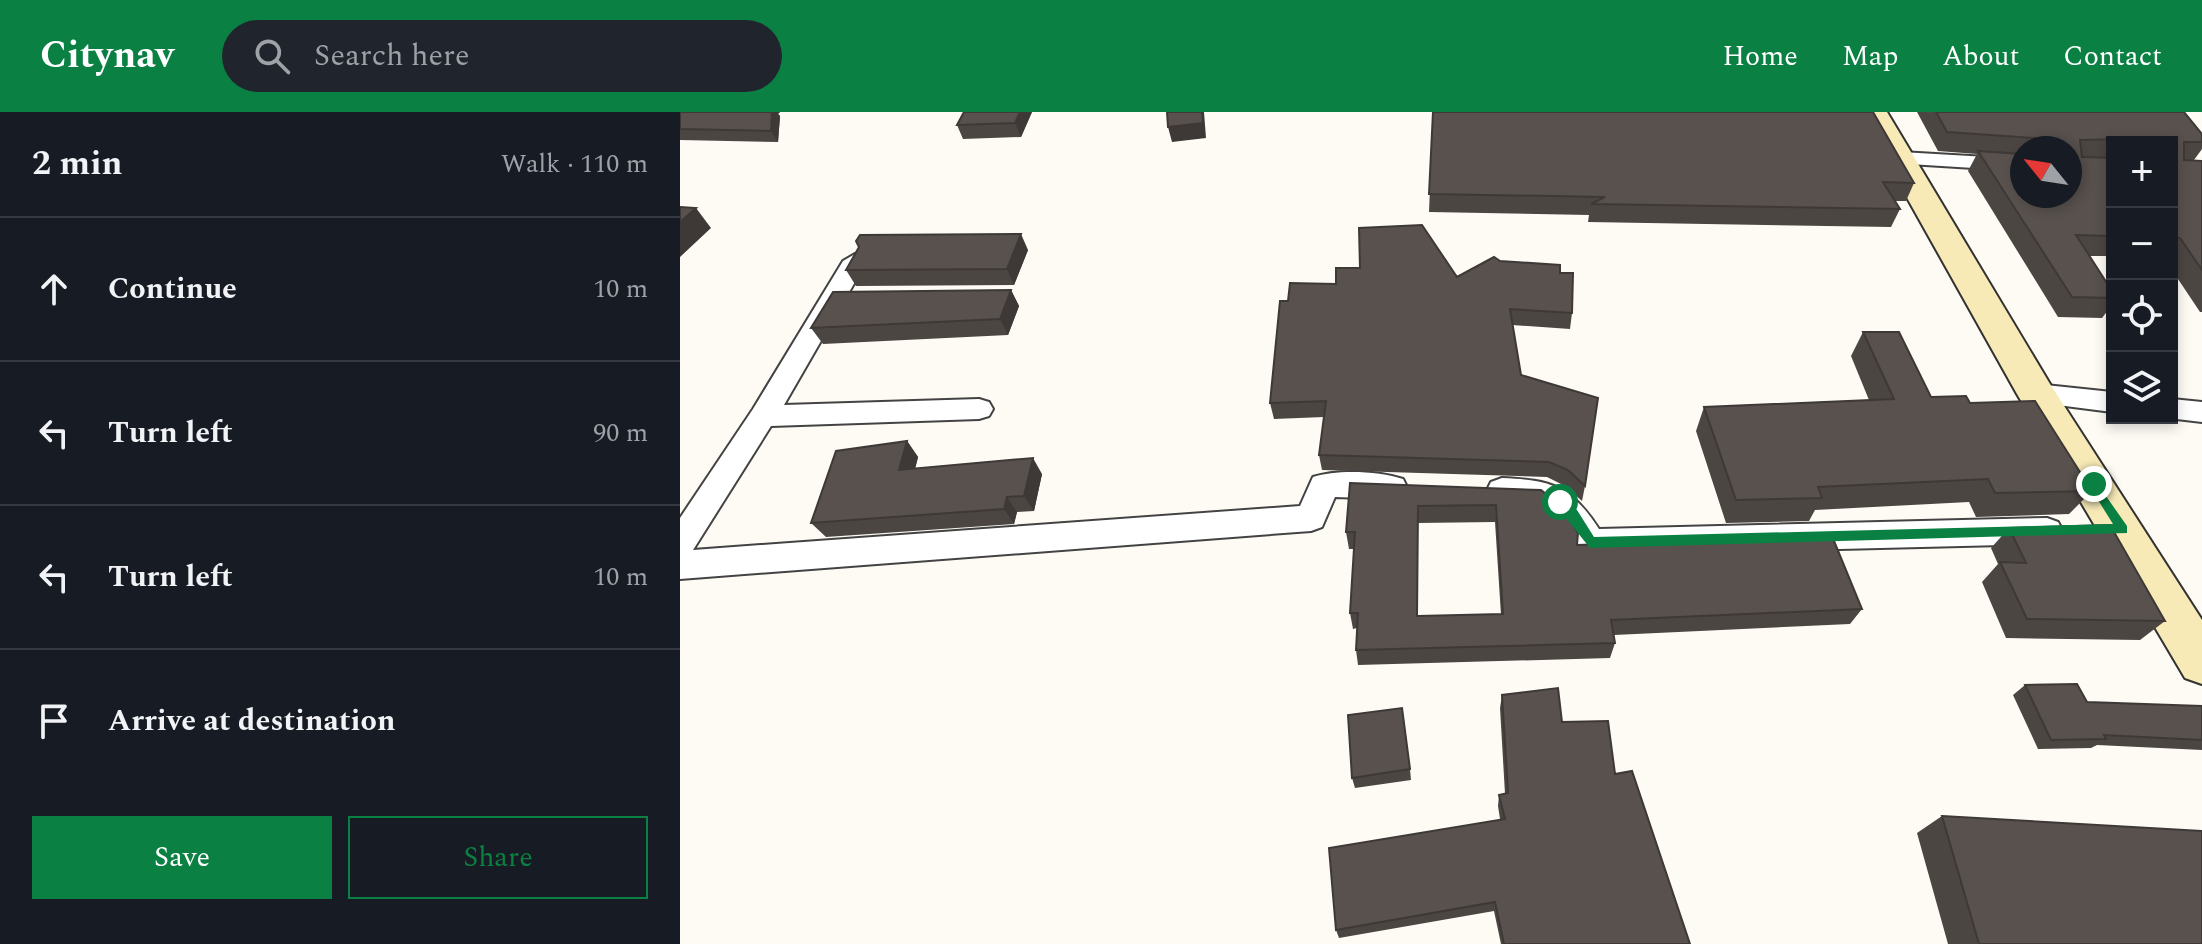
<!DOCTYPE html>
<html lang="en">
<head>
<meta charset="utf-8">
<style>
  body { margin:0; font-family:Spectral,serif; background:#20242c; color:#f1f3f6 }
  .controls { position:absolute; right:24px; top:24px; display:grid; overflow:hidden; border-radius:0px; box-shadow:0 4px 12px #0003 }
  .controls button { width:72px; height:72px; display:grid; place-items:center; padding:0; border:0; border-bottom:2px solid #363941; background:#171b24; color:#f1f3f6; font:40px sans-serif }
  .compass { position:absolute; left:1330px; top:24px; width:72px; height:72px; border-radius:50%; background:#171b24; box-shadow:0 4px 12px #0003; rotate:300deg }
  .stop { position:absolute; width:24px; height:24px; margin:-18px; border:6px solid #0b8043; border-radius:50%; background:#fff }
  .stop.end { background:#0b8043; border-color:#fff; box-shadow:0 2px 8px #0008 }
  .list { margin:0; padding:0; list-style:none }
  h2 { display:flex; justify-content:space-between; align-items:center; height:104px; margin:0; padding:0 32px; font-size:34px }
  h2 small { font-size:26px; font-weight:400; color:#9ea1a6 }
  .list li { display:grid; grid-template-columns:52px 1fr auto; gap:24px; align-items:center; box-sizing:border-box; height:144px; padding:0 32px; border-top:2px solid #363941 }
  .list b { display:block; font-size:30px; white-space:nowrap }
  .list em { font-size:26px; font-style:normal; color:#9ea1a6 }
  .actions { display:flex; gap:16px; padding:24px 32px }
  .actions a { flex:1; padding:18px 0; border:2px solid #0b8043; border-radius:0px; text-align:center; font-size:28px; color:#0b8043 }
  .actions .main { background:#0b8043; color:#fff }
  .icon { flex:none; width:44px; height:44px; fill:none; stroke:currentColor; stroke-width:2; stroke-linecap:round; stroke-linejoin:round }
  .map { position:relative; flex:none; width:1522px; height:832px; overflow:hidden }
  header { display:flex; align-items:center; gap:48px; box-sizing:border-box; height:112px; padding:0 40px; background:#0b8043; color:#fff }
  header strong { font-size:38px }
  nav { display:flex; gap:44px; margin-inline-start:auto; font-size:28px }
  .search { width:560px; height:72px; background:#20242c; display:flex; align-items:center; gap:20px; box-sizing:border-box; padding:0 28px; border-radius:44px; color:#9ea1a6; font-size:30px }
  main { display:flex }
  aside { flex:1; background:#171b24 }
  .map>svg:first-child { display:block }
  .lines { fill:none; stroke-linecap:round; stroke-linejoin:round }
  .street-casing { stroke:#434343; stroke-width:4 }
  .secondary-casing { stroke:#323232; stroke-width:4 }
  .street { fill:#fff; fill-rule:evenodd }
  .secondary { fill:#f7eab7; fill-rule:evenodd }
  .wall { fill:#4c4643; fill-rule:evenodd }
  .shaded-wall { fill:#3e3937 }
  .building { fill:#58514e; stroke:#3e3937; stroke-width:2; fill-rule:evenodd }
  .route { fill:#0b8043 }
</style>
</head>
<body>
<header>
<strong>Citynav</strong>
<div class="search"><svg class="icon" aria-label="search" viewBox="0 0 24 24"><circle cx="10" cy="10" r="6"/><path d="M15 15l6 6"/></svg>Search here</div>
<nav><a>Home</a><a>Map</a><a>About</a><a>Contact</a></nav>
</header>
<main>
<aside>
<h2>2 min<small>Walk · 110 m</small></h2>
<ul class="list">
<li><svg class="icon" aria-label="ahead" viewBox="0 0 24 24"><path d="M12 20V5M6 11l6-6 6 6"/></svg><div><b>Continue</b></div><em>10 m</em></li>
<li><svg class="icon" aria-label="left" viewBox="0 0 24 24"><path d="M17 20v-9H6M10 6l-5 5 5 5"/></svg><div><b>Turn left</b></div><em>90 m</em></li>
<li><svg class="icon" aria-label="left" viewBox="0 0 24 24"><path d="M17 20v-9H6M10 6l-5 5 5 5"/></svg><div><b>Turn left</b></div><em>10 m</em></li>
<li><svg class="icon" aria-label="arrive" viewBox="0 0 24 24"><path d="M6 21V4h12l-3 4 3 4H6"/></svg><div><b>Arrive at destination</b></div></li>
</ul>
<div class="actions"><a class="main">Save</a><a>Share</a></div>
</aside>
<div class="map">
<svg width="1522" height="832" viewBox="0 0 1522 832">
  <rect width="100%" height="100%" fill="#fefbf5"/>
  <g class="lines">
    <g class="street-casing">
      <path id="street" d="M1221,40L1342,47V59L1213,51L1210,46Z
        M175,142L187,149L104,293L299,287L309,290L313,297L309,304L299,307L91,314L13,438L620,394L633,365C657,357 699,359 723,367L727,375L723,383L712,387L655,385L642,415L631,419L0,467V406L73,297L163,149Z
        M1356,272L1432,280V300L1346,289L1342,282L1346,275Z
        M1492,287L1522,290V310L1488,306H1492Z
        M822,366C872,368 891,374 919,417L1367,406L1378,410L1383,419L1378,428L1367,432L910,443C889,436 886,410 867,397C852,387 829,392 811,386L807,378L811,370Z"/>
    </g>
    <g class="secondary-casing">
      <path id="secondary" d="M1179,0H1207L1370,272L1522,508V572L1505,566L1337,282Z"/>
    </g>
    <use href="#street" class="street"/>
    <use href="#secondary" class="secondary"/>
  </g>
  <path class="wall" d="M0,0H100L98,2L100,4L98,30L0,28Z
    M284,0H352L341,25L283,27L277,13Z
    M753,0L1234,71L1226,89H1215L1220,97L1211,115L908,110L909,103L749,100Z
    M1237,0H1504L1522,22V37L1514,48L1522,49V200H1520L1492,158V30H1432V144H1409L1432,179V193L1422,206L1378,205L1288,59L1297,42L1258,39ZM1342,36H1390L1342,84Z
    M348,138L334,173L176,174L166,158Z
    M820,149L892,201L890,217L832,213L841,263L905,374L902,389L885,374L867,365L642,358L639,343L644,305L594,307L590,291L608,189L656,172L777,165Z
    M331,178L339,194L328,223L143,232L131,216Z
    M1183,220L1251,285L1290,291L1412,379L1389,402L1296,405L1289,390L1135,398L1129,409L1046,411L1016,319L1024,295L1189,288L1171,244Z
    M227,329L238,345L235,357L362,362L354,399L337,400L334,412L146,425L131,411Z
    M670,371L861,378L897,433L1182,497L1170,512L934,523L935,531L930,546L678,553L676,538L677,516L673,517L670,501L674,437H669L666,420ZM815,410L821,503L738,504V411Z
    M1329,416L1485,509L1460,528L1326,526L1302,470L1318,452L1311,436Z
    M1345,573L1407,590L1522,594V638L1417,633L1411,636L1358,637L1333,583Z
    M822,583L882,610L935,662L1010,832H821L814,799L659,826L656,818L820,707L818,694L819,683L825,682L820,596Z
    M730,657L731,668L675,676L672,666Z
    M1262,704L1522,832H1268L1237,721Z"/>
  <path class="shaded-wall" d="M92,0H100L98,2L100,4L98,30L91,19Z
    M340,0H352L341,25L335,11Z
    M522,0H524L526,26L492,30L488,15Z
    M16,96L31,116L0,145V110Z
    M341,122L348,138L334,173L327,157Z
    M331,178L339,194L328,223L320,207Z
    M227,329L238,345L231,373L219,358Z
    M353,346L362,362L354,399L344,384Z
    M327,385L337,400L334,412L324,397Z"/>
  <path class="building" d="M0,0H92L91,19L0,17Z
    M284,0H340L335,11L277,13Z
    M487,0H522L523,11L488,15Z
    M753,0H1193L1234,71L1203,70L1220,97L911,92L925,85L749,82Z
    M1256,0H1504L1522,22V30H1504V48L1522,49V158L1500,126H1492V30H1445V27L1400,28L1402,45L1432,46V124L1396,123L1432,179V186L1392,185L1298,39L1342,42V84H1390V36H1354L1355,26L1267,20Z
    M0,95L16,96L0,110Z
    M742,113L777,165L814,145L820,149L880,153V161H893L892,201L830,197L841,263L918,286L905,374L888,358L869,350L639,343L646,289L590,291L600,189H608L610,171L656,172V156H680L679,116Z
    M341,122L327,157L166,158L179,135L176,129L180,123Z
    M331,178L320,207L131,216L153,180Z
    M1183,220H1219L1251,285L1286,284L1290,291L1355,289L1412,379L1315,381L1308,367L1138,375L1142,386L1056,388L1024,295L1214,287Z
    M227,329L219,358L353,346L344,384L327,385L324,397L131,411L156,339Z
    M670,371L861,378L882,395L898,421L897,433L1152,424L1182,497L931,508L935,531L676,538L678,501H670L675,420H666ZM816,393L823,502L737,504L738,394Z
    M1430,413L1485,509L1347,507L1320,450L1346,451L1329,416Z
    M1397,572L1407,590L1522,594V628L1424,623L1426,627L1371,628L1345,573Z
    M878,576L882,610L928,609L935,662L952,659L1010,832H824L815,790L656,818L649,736L825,707L819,683L828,681L822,583Z
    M722,596L730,657L672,666L668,603Z
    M1262,704L1522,719V832H1299Z"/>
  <path class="route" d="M1414,367L1447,414V421L910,436L873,390L880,385L897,398L914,425L1433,412L1408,372Z"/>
</svg>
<div class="controls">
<button>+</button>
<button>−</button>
<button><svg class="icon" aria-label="locate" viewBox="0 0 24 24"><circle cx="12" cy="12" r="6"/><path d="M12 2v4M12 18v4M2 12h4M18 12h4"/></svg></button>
<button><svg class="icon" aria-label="layers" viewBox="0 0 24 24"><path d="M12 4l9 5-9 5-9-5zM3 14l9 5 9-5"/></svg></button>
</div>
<svg class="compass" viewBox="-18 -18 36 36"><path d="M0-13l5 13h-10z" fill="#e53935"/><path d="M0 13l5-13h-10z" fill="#9ea1a6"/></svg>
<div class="stop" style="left:880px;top:390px"></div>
<div class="stop end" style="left:1414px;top:372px"></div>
</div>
</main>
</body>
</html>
